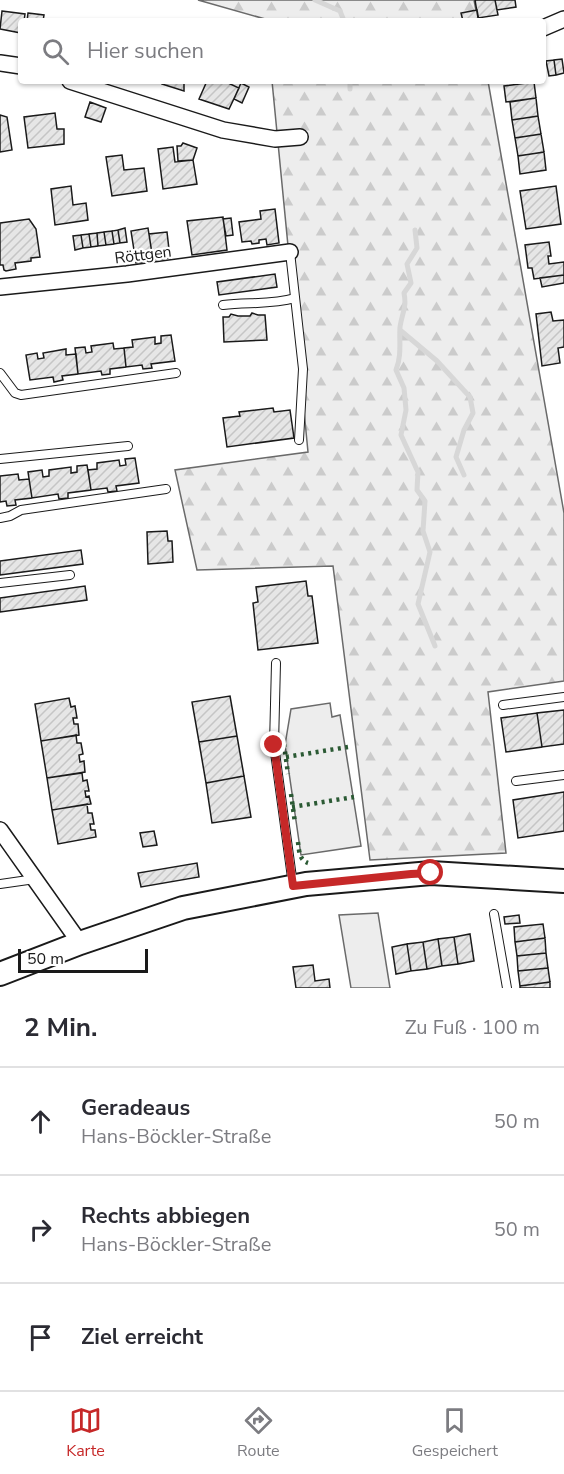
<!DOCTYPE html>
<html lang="de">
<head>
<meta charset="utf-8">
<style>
  body { margin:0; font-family:"Nunito Sans",sans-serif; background:#f7f7f7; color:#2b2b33 }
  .scale { position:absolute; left:18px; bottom:15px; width:130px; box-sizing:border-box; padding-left:6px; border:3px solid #1a1a1a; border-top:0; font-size:16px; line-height:21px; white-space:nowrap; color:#1a1a1a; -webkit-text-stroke:4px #fff; paint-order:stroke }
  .stop { position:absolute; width:18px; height:18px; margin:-14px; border:4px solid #c62828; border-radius:50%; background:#fff }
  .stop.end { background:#c62828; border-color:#fff; box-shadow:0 2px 6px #0008 }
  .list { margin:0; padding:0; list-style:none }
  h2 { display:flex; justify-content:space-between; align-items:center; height:78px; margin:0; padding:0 24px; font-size:26px }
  h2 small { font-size:20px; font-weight:400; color:#7c7c81 }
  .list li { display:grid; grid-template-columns:39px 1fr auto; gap:18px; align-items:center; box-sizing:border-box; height:108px; padding:0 24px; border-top:2px solid #e1e1e2 }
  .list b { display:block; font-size:22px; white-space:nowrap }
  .list p { margin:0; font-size:20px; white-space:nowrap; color:#7c7c81 }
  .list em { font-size:20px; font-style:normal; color:#7c7c81 }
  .icon { flex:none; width:33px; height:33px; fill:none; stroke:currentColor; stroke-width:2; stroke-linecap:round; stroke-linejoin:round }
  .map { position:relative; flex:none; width:564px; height:988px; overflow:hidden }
  .search { position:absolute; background:#fff; box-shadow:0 2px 4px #0004; left:18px; right:18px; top:18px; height:66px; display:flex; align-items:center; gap:15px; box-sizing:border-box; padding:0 21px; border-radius:6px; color:#7c7c81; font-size:22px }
  .sheet { height:402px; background:#fff }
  nav { display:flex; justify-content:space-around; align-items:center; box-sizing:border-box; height:84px; border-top:2px solid #e1e1e2; background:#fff; font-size:16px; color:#7c7c81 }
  nav a { display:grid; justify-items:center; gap:3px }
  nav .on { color:#c62828 }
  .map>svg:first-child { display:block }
  .built { fill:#ededed; stroke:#6a6a6a; stroke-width:1.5 }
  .forest { fill:url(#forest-firs); stroke:#6a6a6a; stroke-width:1.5 }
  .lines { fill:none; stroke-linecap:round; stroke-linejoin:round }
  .stream { stroke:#d7d7d7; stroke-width:5 }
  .building { fill:url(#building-hatch); stroke:#1a1a1a; stroke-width:1.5 }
  .lane-casing { stroke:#1a1a1a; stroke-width:10 }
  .street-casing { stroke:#1a1a1a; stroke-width:18 }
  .secondary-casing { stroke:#1a1a1a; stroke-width:26 }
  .lane { stroke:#fff; stroke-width:8 }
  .street { stroke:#fff; stroke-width:15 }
  .secondary { stroke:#fff; stroke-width:22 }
  .hedge { stroke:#2b5a34; stroke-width:4.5; stroke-dasharray:3 4.5; stroke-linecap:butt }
  .route { stroke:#c62828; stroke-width:8 }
  .labels { text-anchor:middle; stroke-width:4.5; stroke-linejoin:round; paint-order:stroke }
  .street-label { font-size:16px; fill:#1a1a1a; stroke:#fff }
</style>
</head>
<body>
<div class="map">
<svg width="564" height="988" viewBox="0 0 564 988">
  <defs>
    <pattern id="forest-firs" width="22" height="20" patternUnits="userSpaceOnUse" patternTransform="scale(1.5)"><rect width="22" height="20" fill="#ededed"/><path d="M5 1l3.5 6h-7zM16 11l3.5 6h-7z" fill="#cbcbcb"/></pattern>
    <pattern id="building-hatch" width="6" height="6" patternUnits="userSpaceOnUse" patternTransform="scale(1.5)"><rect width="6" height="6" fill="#e6e6e6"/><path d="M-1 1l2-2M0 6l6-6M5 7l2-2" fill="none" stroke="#c5c5c5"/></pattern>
  </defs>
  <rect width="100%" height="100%" fill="#fff"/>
  <path class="built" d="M330,703L332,717L340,715L361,846L301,855L285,745L291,709Z
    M378,913L390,988H351L339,915Z"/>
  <path class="forest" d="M198,0H474L478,21H266L265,19Z
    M272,81H488L564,513V681L488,692L506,853L370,860L333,566L197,570L175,470L308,452Z"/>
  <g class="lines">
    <path class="stream" d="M315,0L340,11L344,21
      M350,81V89
      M415,230L417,248L407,264L411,283L404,293C407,308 402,313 400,327C399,342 402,355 396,370L404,388L406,410L401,435L418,472L417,490L425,501L423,531L430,552L418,604L435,646
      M400,330L437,361L470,397L473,413L464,430L456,457L464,475"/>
  </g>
  <path class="building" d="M475,0H495L498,15L478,18Z
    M495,0H515L516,7L497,10Z
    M477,10L479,21H463L461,13Z
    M2,11L25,14L24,21H21V33L0,29Z
    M28,13L44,15L43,21H27Z
    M562,59L564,73L556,75L554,60Z
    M554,60L556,75L549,76L546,61Z
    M163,81H184V91L162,84Z
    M207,81H224L239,88L229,109L199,99Z
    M534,82L536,98L506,102L504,86Z
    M241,83L249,87L242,103L234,99Z
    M536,98L538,116L512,120L510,102Z
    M90,102L106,108L101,122L85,117Z
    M55,113L57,129H64V144L28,148L24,117Z
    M0,115L7,117L12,150L0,152Z
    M538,116L541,134L515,138L512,120Z
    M541,134L544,152L518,156L515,138Z
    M183,143L197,148L193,160L178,161L177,146H181Z
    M173,147L175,162L193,160L197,184L163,189L158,149Z
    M544,152L546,170L520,174L518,156Z
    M122,155L124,170L144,168L147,191L112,196L106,157Z
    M71,186L73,205L86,203L88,220L55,225L51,189Z
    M556,186L561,224L526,229L520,191Z
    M275,209L279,243L267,245L266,239L259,240V243L252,244L251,241L242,242L239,222L261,219L260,211Z
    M223,217L227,250L192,255L187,221Z
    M231,218L233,235L226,236L223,219Z
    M29,219L36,229L40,257L31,258V261L15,263L16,269L6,271L4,270L3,265H0V223Z
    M125,228L127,242L120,243L118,230Z
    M148,228L153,260L136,263L131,231Z
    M118,230L120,243L114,244L112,231Z
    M112,231L114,244L106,245L104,232Z
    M104,232L106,245L98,246L97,233Z
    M167,232L170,258L153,260L149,234Z
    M97,233L98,246L91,247L89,234Z
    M89,234L91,247L83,248L81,235Z
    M81,235L83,248L75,250L73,236Z
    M549,242L551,256H548L549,264L564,262V275L534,279L532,268H528L525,245Z
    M275,274L277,287L219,295L217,282Z
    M564,275V283L542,287L540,278Z
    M551,312L553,321L564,320V347L558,348L560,363L542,366L536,314Z
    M252,313L258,315H265L267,340L224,342L223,317H229L231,314L238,316H250Z
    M171,335L175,361L151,364L152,368L143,369L142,365L126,367L124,348L133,347L132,340L155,337V344L161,343V336Z
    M113,343L114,349L124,348L126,367L110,369V374L102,375L101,371L78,374L75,348L85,347L86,353L92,352L91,346Z
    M66,349V355L76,354L78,374L62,376L63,380L54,382L53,377L30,380L26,355L37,353L38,359L44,358L43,353Z
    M273,408L274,412L290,410L294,438L227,447L223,418L240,416L239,412Z
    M135,458L139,483L116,486L117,491L108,492L107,488L91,490L88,470L97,469V463L119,460L120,466L126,465L125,459Z
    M87,465L91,490L68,493V498L59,499L58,494L32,498L28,472L42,470L43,477L49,476V470L71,467V473L77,472V466Z
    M18,474L19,480L29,479L32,498L15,500L16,505L7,506L6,501L0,502V476Z
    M167,531L168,541H172L173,562L148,564L147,532Z
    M81,550L83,564L0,575V561Z
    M306,581L308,596H312L318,643L258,650L253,603L258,602L256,587Z
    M85,586L87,600L0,612V598Z
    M230,696L237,736L199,742L192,702Z
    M69,698L71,707L75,706L77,718H73L74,724H78L79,735L41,741L35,704Z
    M564,710V744L542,747L537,713Z
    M537,713L542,747L506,752L501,718Z
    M76,735L77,743H81L83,754L79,755L80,762L84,761L85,772L47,778L41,741Z
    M237,736L244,776L206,783L199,742Z
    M82,773L83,781L87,780L89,791H85L86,797L89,796L91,804L52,810L47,778Z
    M244,776L251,817L212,823L206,783Z
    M564,792V831L518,838L513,800Z
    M87,804L88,813H92L94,824H90L91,830H95L96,837L58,844L52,810Z
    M154,831L157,845L143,847L140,833Z
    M197,863L199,877L141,887L138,873Z
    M519,915L520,923L505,924L504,917Z
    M543,924L545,938L515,942L514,927Z
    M470,934L474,961L458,964L454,937Z
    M454,937L458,964L442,966L438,939Z
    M545,938L546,953L517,956L515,942Z
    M438,939L442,966L427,969L423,942Z
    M423,942L427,969L411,971L407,944Z
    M407,944L411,971L396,974L392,947Z
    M546,953L548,968L518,971L517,956Z
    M313,965L315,981L329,979L330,988H296L293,967Z
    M548,968L550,982L520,986L518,971Z
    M550,982V988H520V986Z"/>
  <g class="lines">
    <g class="lane-casing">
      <path id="lane" d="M290,252L303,369L299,440
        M223,305C247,302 271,305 295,298
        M0,373L15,393L21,395L176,373
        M0,459L128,446
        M0,518L10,516L21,510L166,489
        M0,583L70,575
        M276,663L274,745L293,885
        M503,705L564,697
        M516,781L564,775
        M0,884L35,879
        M494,914L507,988"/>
    </g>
    <g class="street-casing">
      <path id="street" d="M543,28L564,19
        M0,63L21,66
        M70,81L223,130L275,139L300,137
        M0,287L127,274L290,252
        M0,830L80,943"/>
    </g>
    <g class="secondary-casing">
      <path id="secondary" d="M0,974L80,943L183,908L306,884L431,873L564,881"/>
    </g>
    <use href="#lane" class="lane"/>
    <use href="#street" class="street"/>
    <use href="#secondary" class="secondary"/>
    <path class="hedge" d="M284,744L288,774
      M286,757L348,747
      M291,794L295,823
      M292,807L354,797
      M298,842C299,850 299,860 308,863"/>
  </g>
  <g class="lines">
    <path class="route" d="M274,745L293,886L411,874L431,873"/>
  </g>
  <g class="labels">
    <g class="street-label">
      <text transform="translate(143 254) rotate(-7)" y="6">Röttgen</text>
    </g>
  </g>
</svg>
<div class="scale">50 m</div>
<div class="stop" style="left:431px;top:873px"></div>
<div class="stop end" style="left:274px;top:745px"></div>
<div class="search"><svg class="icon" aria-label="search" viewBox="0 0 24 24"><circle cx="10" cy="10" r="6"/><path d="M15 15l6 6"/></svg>Hier suchen</div>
</div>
<section class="sheet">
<h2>2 Min.<small>Zu Fuß · 100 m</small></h2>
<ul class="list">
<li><svg class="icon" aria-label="ahead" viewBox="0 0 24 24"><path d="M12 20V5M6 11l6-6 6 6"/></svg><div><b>Geradeaus</b><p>Hans-Böckler-Straße</p></div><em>50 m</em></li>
<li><svg class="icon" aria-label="right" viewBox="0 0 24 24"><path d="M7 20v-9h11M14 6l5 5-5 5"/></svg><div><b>Rechts abbiegen</b><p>Hans-Böckler-Straße</p></div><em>50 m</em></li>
<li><svg class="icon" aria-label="arrive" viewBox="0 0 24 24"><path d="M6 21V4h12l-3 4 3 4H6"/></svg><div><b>Ziel erreicht</b></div></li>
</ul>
</section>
<nav>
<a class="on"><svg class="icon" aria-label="map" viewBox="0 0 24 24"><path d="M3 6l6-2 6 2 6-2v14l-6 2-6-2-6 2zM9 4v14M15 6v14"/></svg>Karte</a>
<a><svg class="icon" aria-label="directions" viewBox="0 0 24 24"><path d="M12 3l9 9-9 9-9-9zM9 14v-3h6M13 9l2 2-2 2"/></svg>Route</a>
<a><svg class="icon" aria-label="saved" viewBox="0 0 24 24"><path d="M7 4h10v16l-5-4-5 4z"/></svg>Gespeichert</a>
</nav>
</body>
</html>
